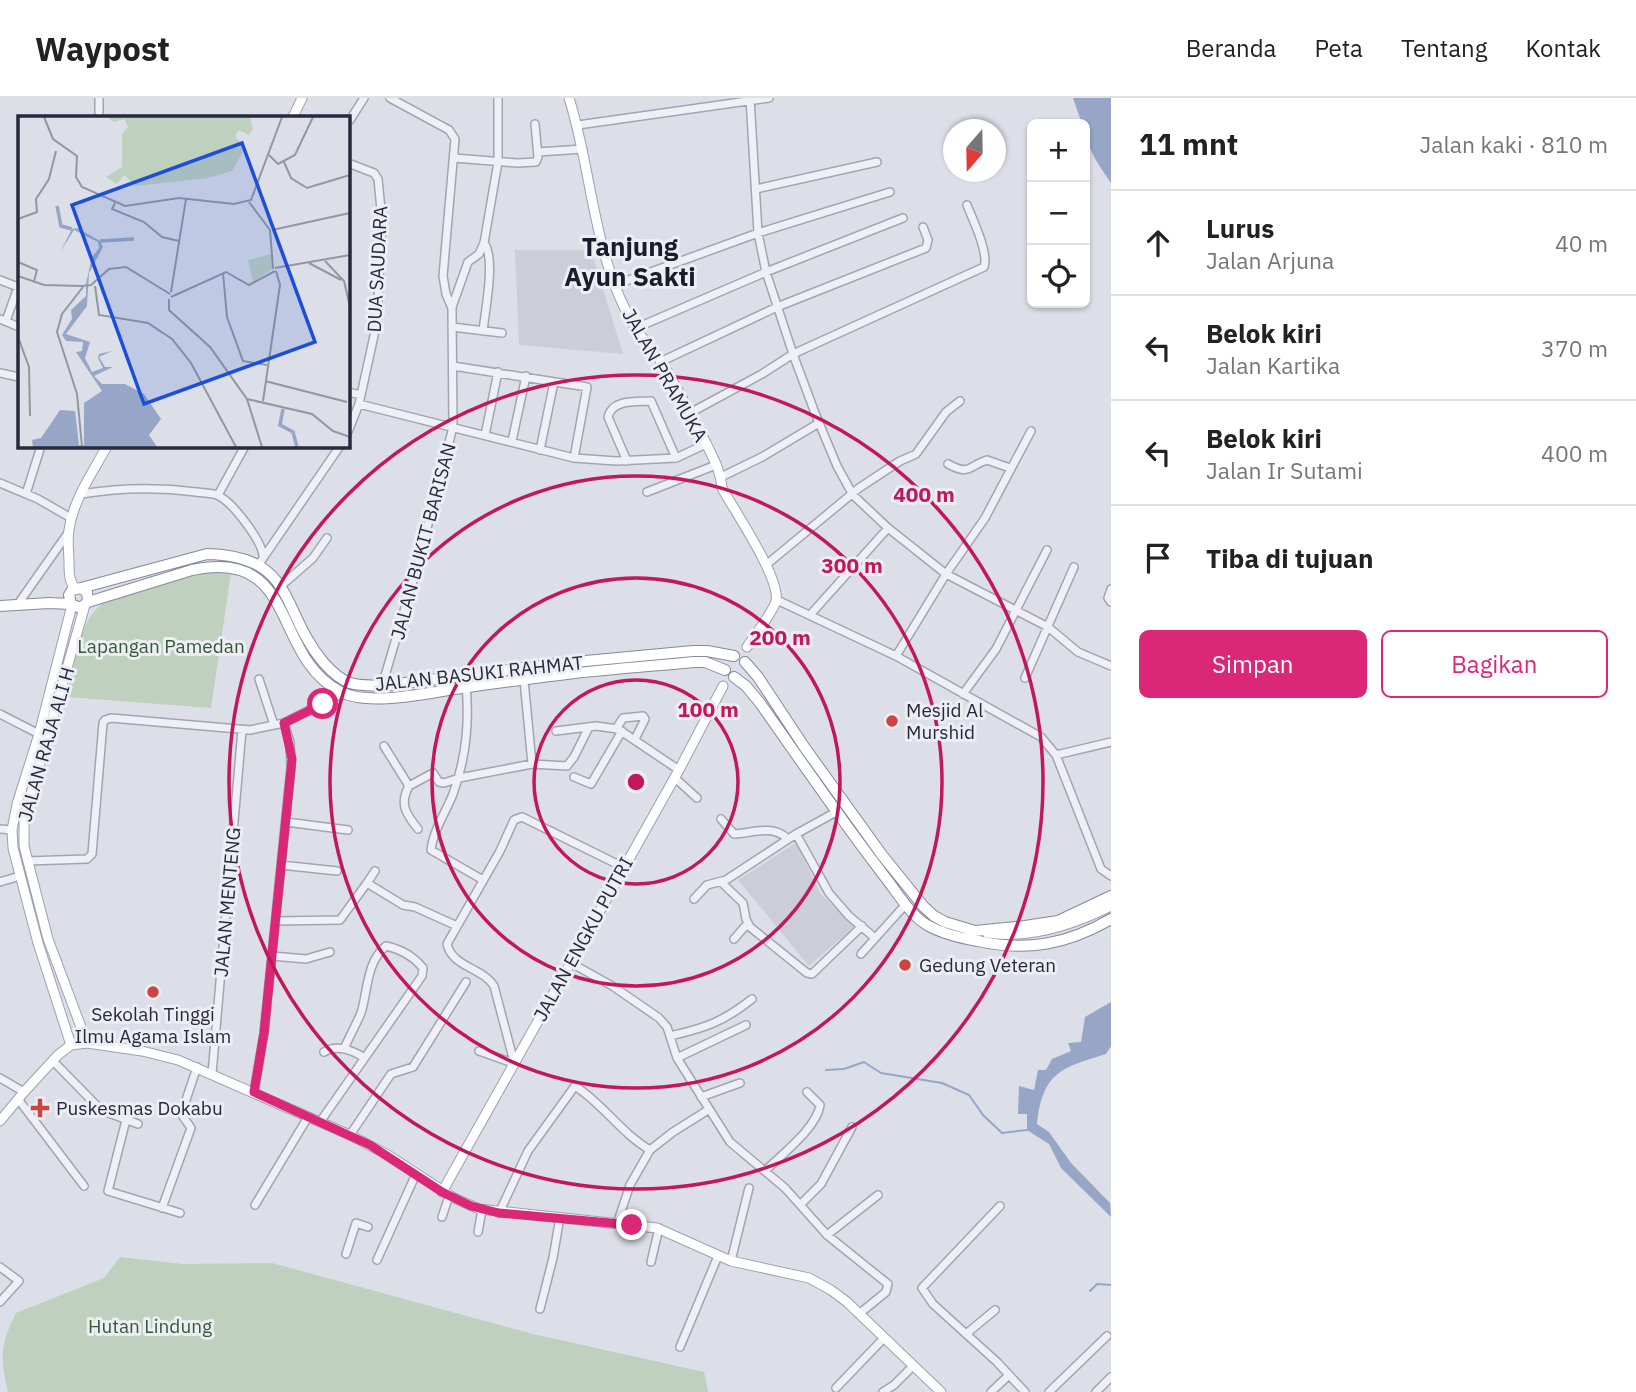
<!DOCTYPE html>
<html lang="id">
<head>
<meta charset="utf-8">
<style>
  body { margin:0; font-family:"IBM Plex Sans",sans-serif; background:#f2f2f2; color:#222 }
  .controls { position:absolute; right:21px; top:21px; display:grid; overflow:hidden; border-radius:10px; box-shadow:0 2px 5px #0004 }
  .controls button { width:63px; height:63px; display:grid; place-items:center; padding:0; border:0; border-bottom:2px solid #e0e0e0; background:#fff; color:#222; font:35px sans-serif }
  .compass { position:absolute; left:943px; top:21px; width:63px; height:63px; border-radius:50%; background:#fff; box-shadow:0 2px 5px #0004; rotate:200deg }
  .stop { position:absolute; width:21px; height:21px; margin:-16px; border:5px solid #db2777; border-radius:50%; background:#fff }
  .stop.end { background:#db2777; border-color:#fff; box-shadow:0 2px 7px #0008 }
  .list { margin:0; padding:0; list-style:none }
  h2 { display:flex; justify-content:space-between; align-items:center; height:91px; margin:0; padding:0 28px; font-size:30px }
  h2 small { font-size:23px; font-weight:400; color:#767676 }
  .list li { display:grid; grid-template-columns:46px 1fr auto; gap:21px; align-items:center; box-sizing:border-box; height:105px; padding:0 28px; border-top:2px solid #e0e0e0 }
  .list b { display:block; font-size:26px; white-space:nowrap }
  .list p { margin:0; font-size:23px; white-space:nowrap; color:#767676 }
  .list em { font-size:23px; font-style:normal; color:#767676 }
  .actions { display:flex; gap:14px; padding:21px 28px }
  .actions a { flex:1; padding:16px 0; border:2px solid #db2777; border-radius:10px; text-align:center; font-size:24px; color:#db2777 }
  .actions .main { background:#db2777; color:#fff }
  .icon { flex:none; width:38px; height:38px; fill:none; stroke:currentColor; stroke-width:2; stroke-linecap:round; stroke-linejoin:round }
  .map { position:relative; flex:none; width:1111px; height:1294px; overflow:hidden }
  header { display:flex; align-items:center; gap:42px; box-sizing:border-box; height:98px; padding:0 35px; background:#fff; border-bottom:2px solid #e0e0e0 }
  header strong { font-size:33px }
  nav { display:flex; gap:38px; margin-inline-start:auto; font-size:24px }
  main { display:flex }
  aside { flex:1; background:#fff }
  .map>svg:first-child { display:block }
  .built { fill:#cbcdd8 }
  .green { fill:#bfd0be }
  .water { fill:#97a6c7 }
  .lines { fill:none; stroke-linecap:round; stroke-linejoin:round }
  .stream { stroke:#97a6c7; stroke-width:2 }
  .minor-casing { stroke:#a2a5b1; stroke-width:10 }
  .major-casing { stroke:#9ca1b2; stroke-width:11 }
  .highway-casing { stroke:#84899d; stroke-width:12 }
  .minor { stroke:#eff0f5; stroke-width:7 }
  .major { stroke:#fff; stroke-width:9 }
  .highway { stroke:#fff; stroke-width:10 }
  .route { stroke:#db2777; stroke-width:9 }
  .ring { fill:none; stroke:#c2185b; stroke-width:3.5 }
  .poi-dot { fill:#cd4540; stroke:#eceef4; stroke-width:2.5 }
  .labels { text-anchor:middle; stroke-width:6; stroke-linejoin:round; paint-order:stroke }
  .street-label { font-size:19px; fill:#262a3d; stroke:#eceef4 }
  .park-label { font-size:19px; fill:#345834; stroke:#eceef4 }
  .poi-label { font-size:19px; fill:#262a3d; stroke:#eceef4; text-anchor:start }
  .district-label { font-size:26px; font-weight:bold; fill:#191c2d; stroke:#eceef4 }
  .inset-river { fill:none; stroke:#97a6c7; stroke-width:3.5 }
  .inset-road { fill:none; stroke:#9397a3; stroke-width:2 }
  .view { fill:#1d4ed8; fill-opacity:0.15; stroke:#1d4ed8; stroke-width:3.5 }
  .inset-edge { fill:none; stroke:#262a3d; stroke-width:3.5 }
  .centre { fill:#c2185b; stroke:#eceef4; stroke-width:3.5 }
  .ring-label { font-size:21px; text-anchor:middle; font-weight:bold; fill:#c2185b; stroke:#eceef4; stroke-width:6; stroke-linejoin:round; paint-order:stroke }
</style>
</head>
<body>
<header>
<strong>Waypost</strong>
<nav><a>Beranda</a><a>Peta</a><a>Tentang</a><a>Kontak</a></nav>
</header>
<main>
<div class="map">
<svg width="1111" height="1294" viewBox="0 0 1111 1294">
  <rect width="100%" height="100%" fill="#dcdfe7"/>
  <path class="built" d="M515,152H591L623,256L519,247Z
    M796,745L820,795L854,829L809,868L738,782Z"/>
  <path class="green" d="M204,472L231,475L211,610L67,599C73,570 78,521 105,504Z
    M120,1159L182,1166L272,1165L533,1236L704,1274L708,1294H8C0,1258 0,1247 16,1215L104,1180Z"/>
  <path class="water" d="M1073,0H1111V85C1099,67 1085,49 1085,26H1082Z
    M1111,904V948L1106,956C1062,970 1043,973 1037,1026L1049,1034L1071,1065L1110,1105L1111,1119L1061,1070L1049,1046L1027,1032V1016H1018L1019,988L1034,992L1038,972H1046L1052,961L1071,953L1068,945L1081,944L1085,919Z"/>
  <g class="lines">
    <path class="stream" d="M826,972L844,971L864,964L881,975L942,985L969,997L983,1017L1002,1035L1027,1032
      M1090,1193L1097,1186L1111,1187"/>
    <g class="minor-casing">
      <path id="minor" d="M99,0V15
        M750,0L758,135L766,174L793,256L815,315L837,368L853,397L888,430L946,476L1048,529L1078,554L1111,568
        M350,22L364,0
        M578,27L769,0
        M538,54L583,51
        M454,60L517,65L536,64L538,59L535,26
        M348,65L374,75L378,81L382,122L377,224L359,306L348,334
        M756,91L877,64
        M0,182L18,189L6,223
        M615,187L758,135L890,94
        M452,209L468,164L479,156L484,145L498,64V0
        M0,221L19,229
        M452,229L502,235
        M636,230L766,174L903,120
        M483,233C485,213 496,160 484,145
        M660,264L777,209L926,150L928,142L923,129
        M453,268L587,289L574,360
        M0,275L19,279
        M348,294L361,297
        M359,306L574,360L616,363L676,360L706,346
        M690,315L762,276L793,256L984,169C989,155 973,122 967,107
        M485,337L498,274
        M512,343L526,278
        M540,352L554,284
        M627,363L608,319C612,301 636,304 651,303L676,360
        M948,366C970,378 968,368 987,362L1010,370
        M721,379L762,359L819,325
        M0,385L38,401L71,420
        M647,394L716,367
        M26,396L41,348
        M81,396C119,390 157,389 196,394C202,395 211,395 217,397C232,403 261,442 263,457
        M218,397L245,348
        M259,466L340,348
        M766,467L859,390L900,363L916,356L946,314L960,303
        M281,488L313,460L327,440
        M1111,491L1108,500L1111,504
        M777,502L896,558L1041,639L1056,657L1101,771L1111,778
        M18,506L68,435
        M810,517L888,430
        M896,558L946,476L985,420L1031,333
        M465,577C470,617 467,658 453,696C446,714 433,733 431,752L483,782
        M1025,580L1074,469
        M259,581L274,627
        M524,582L532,666
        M382,588L417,469L453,329L452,210L446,196L443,178L455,41L449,32L390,0
        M963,596L996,551L1047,452
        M0,616L39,636
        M616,631L623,620L643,618L645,621L635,641
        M556,633L596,628L618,631L679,672
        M384,648L409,688
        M1056,657L1111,644
        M574,679L591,686L622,633
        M675,680L697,700
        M721,721L734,736C753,735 772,726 788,741
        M286,724L348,732
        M0,731L12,732
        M418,731C406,716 399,706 409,688L433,675L439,684L444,685L459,680L532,666L567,668L574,659L589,629
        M796,736L829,795L849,818L875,840
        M27,763L87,761L92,756L103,625L105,622L111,620L250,632L284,625L343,595
        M281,767L337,773
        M0,784L20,778
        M721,784L743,805L746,821L750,829L807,875L812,876L862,828
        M367,785L375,773
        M694,801L707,787L726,782L796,736L836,714
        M276,823L340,822L367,785L403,807L415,809L457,828
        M734,841L748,825
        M861,856L906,806
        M272,858L306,861L330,854
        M571,865L614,889L659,920L667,929L677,960L730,1044L785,1090L827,1137L888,1186L886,1194L859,1216
        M670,938C705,930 723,924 752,901
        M479,953L513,965
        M324,954C336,946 352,952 363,959
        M677,960L746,927
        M53,963L101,1012L138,1026
        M514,964L494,888C483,870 452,869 447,846L500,753L514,722L522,719L623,769
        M212,976L242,632
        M0,980L24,994
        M254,994L264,935L291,669L290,644L284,625
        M701,999L740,985
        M18,1001L84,1088
        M126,1022L108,1093L180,1115
        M320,1024L422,878L423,870C414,859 400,851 386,848C366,864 368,893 361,915C356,927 349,939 344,951
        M350,1037L391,976L413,969L466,884
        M765,1073C781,1057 817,1030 820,1007L807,994
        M801,1106L821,1086L852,1029
        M255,1107L308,1019
        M1000,1108L922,1190L933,1206L997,1264L1025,1294
        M162,1110L191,1030L182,1017L183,1011L197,969
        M499,1115L528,1053L575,988C603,1006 621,1035 650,1052L673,1034L708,1012
        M442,1119L449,1098
        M617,1126L630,1087L650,1052
        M478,1134L482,1112
        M827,1137L878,1097
        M346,1156L356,1125L368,1129
        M377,1162L416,1076
        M731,1163L749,1090
        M651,1164L659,1130
        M0,1169L19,1183L0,1204
        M540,1211L553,1160L560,1119
        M966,1236L995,1212
        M680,1249L718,1158
        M836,1290L884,1240
        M883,1294L894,1287L913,1268
        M991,1294L1009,1277
        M1049,1294L1107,1238
        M1096,1294L1111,1279"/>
    </g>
    <g class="major-casing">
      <path id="major" d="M569,0C593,76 593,162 636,231C644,243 654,253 662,265C678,291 692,318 706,345C713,360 721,373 722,390C734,412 781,481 776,503C774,512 754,539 747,549
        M293,19L302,0
        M75,491C69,483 69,474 69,465C69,454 67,443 69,432C73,402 93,374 107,348
        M85,507L24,720V748L48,841L87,945
        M987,835C1030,841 1073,827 1111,808
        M71,947L38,845L13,750L12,732L17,706L39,636L72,507
        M0,1023L24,994L58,957L71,947L87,945L142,953L178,962L350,1037L388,1057L454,1100L479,1111L657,1130L731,1163L809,1180L831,1192L847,1204L941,1294
        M442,1094L679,672L723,588"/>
    </g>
    <g class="highway-casing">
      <path id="highway" d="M81,490L207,456C297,458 280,514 324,565C331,573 339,581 350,585C359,588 372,587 382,588L564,565L693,553H707L734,558
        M88,504L192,472C299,449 271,559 341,594C370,609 430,594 462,590C497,585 532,580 567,576C610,571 652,568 694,564H705L725,572
        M0,508L49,505L71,506L80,510L88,504L87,494L81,490L72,492L69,497L71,506
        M745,564L758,579L805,650L882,757L924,809L934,818L945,824L975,833L1025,828L1058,823L1111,798
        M734,579L746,588L760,605C801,663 841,722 885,779C897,794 910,817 927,827C943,836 960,840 978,843C1027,854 1068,846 1111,821"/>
    </g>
    <use href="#minor" class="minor"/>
    <use href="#major" class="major"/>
    <use href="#highway" class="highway"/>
  </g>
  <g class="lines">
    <path class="route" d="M323,606L284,625L292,661L264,935L254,994L370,1047L442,1094L471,1108L499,1115L632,1127"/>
  </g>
  <g class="ring">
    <circle cx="636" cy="684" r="102"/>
    <circle cx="636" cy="684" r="204"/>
    <circle cx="636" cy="684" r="306"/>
    <circle cx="636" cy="684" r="407"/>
  </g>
  <g class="poi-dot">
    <circle cx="892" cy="623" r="7"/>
    <circle cx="905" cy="867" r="7"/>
    <circle cx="153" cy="894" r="7"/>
    <path d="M36.5 999.5h7v7h7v7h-7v7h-7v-7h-7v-7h7z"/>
  </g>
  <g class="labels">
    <g class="street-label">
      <text transform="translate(377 171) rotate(-87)" y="7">DUA SAUDARA</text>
      <text transform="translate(665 277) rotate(60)" y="7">JALAN PRAMUKA</text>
      <text transform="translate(423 443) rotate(-75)" y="7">JALAN BUKIT BARISAN</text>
      <text transform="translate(479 575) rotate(-6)" y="7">JALAN BASUKI RAHMAT</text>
      <text transform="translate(46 646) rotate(-74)" y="7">JALAN RAJA ALI H</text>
      <text transform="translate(227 804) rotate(-85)" y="7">JALAN MENTENG</text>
      <text transform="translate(583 841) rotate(-61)" y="7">JALAN ENGKU PUTRI</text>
    </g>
    <g class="park-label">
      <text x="161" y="555">Lapangan Pamedan</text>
      <text x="150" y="1235">Hutan Lindung</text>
    </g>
    <g class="poi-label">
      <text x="906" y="619">Mesjid Al<tspan x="906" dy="22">Murshid</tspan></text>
      <text x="919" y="874">Gedung Veteran</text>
      <text x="153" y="923" text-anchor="middle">Sekolah Tinggi<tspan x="153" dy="22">Ilmu Agama Islam</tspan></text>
      <text x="56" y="1017">Puskesmas Dokabu</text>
    </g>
    <g class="district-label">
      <text x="630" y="158">Tanjung<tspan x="630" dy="30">Ayun Sakti</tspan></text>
    </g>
  </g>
  <g transform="translate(18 18)">
    <rect width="332" height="332" fill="#dcdfe7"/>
    <path d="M89,1H232L235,13L231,19L221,14L217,20L227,32L214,55L190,62L118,70L106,59L99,68L88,61L104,51V18L110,11L106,3L96,6ZM253,138L254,153L235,166L230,144Z" fill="#bfd0be"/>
    <path d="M59,112L82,125L85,131L71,157L69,190L48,218L72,226L67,242L74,256L85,252L80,242L81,238L94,235L81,241L87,251H95L76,260L84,268H107L126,278L143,303L131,319L139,331H15L14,324L23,322L42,294L57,295L61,329H66V287L84,275L58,236L64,235L65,226L48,225L44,219L54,203L53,194L68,180V168L74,141L81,132L80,126L56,114L42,136L54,113Z" fill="#97a6c7"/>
    <path class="inset-river" d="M39,90L43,110L54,113M82,125L116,123M265,293L262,309L275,316L279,331"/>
    <path class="inset-road" d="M26,1L35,23L59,40L58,61L64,71L107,90L161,82L216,88L233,84L264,1M251,39L260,48L277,39L295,1M266,46L273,62L289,72L332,59M231,86L252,114L255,153M97,87L94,93L126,106L144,121L161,125M0,103L19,96L18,83L31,63L38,35M254,114L332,97M307,145L326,165L332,191M0,146L19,154L16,165M291,147L323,164M257,152L332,139M205,157L209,201L225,245L249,249M0,160L26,169L64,170L73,169L91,153L108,151L152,178M77,170L81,199L130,207L154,223L173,247L218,331M153,176L168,83M153,181L208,156L231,169L257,155M151,183V194L192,231L229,283L294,298L315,315L332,321M0,221L11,251L12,300M247,265L329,286M229,283L244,331M245,285L262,169L258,155M64,331L59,278L39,216L44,198L65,171"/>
    <path class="view" d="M224,27L297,226L126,288L54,89Z"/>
    <rect width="332" height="332" class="inset-edge"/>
  </g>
  <circle cx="636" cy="684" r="10" class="centre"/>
  <g class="ring-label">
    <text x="924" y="404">400 m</text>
    <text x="852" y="475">300 m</text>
    <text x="780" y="547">200 m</text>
    <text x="708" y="619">100 m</text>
  </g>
</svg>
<div class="controls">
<button>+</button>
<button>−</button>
<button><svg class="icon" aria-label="locate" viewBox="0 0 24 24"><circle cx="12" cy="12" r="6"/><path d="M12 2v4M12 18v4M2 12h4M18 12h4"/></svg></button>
</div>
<svg class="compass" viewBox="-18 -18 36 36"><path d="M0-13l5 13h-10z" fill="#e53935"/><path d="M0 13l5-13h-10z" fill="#767676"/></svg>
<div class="stop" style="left:323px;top:606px"></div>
<div class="stop end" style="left:632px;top:1127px"></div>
</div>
<aside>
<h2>11 mnt<small>Jalan kaki · 810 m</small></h2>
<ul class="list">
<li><svg class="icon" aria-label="ahead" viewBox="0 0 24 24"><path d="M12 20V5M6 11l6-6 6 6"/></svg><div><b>Lurus</b><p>Jalan Arjuna</p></div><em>40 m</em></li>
<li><svg class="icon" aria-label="left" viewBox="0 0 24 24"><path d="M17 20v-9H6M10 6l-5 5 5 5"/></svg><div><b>Belok kiri</b><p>Jalan Kartika</p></div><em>370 m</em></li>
<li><svg class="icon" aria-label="left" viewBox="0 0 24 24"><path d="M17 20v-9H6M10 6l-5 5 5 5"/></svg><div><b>Belok kiri</b><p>Jalan Ir Sutami</p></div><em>400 m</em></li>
<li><svg class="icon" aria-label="arrive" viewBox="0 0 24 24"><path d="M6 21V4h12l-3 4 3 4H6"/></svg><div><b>Tiba di tujuan</b></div></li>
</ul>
<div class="actions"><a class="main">Simpan</a><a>Bagikan</a></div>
</aside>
</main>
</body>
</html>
